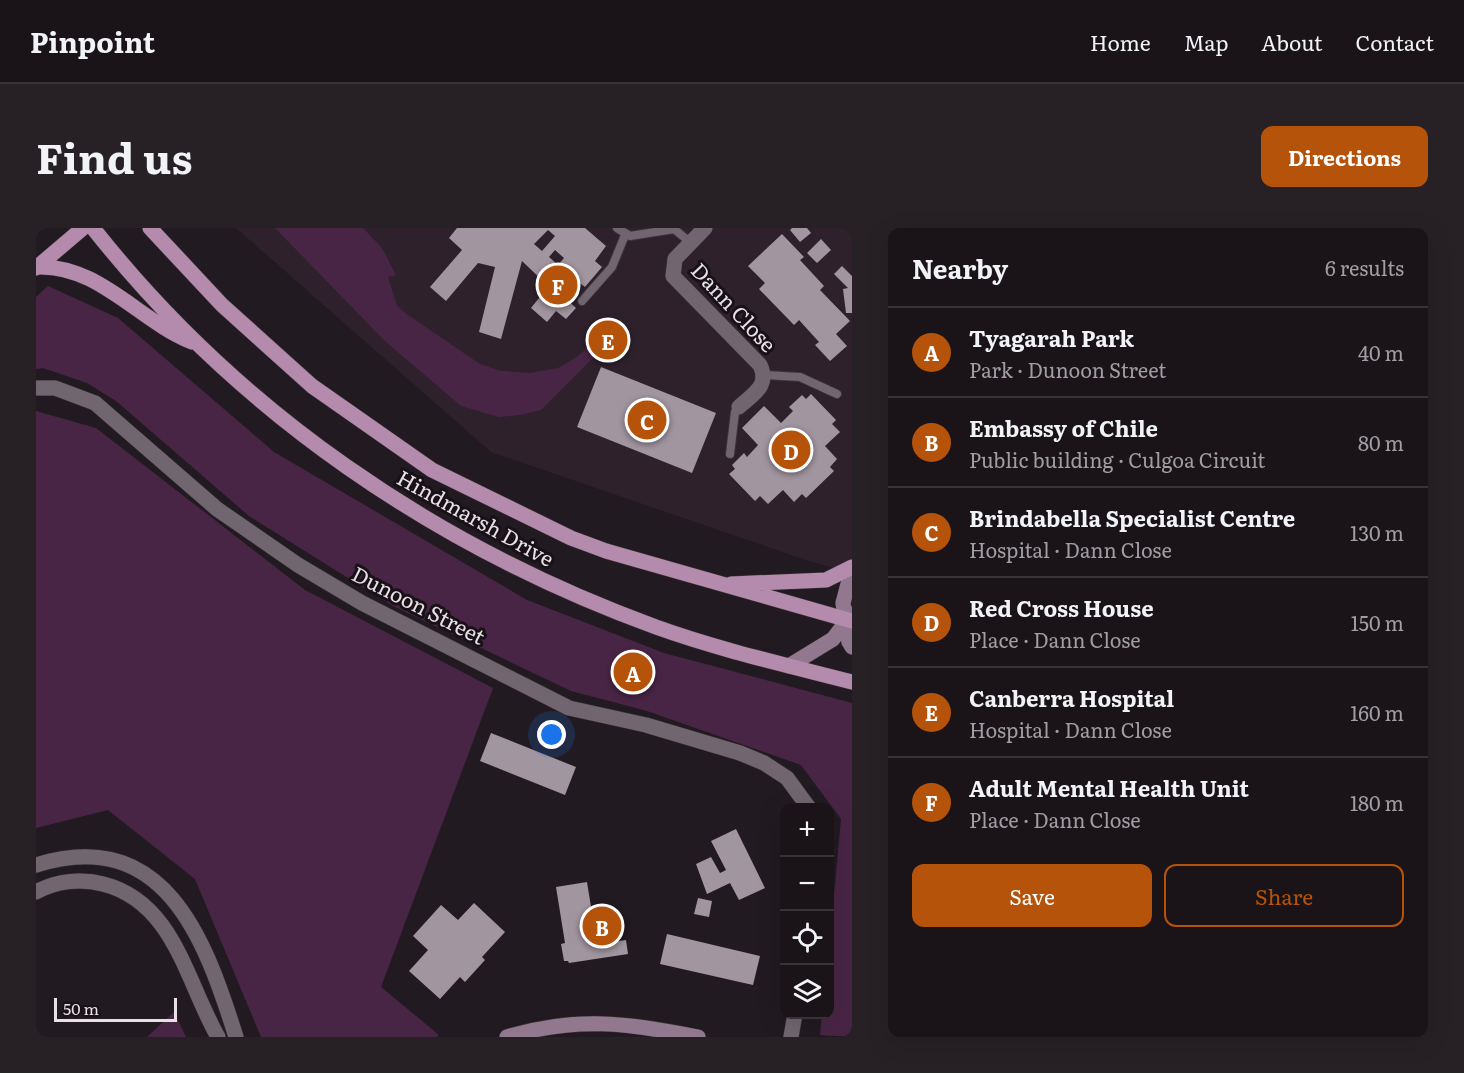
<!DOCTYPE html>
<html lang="en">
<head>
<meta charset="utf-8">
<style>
  body { margin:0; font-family:Literata,serif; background:#272126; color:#f1f3f6 }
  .controls { position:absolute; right:18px; bottom:18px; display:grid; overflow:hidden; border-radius:12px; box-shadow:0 6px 24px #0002 }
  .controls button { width:54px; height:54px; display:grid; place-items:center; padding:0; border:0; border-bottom:2px solid #383338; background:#1a1419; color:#f1f3f6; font:30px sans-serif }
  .scale { position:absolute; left:18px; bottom:15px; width:123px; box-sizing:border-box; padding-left:6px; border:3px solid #e7e1e6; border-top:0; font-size:16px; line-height:21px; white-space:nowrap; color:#e7e1e6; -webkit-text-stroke:4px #191118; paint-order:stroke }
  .you { position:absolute; left:516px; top:507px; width:21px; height:21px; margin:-15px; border:4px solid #fff; border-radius:50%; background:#1a73e8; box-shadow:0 0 0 9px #1a73e833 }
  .badge { display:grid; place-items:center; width:39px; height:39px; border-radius:50%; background:#b45309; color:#fff; font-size:20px; font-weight:700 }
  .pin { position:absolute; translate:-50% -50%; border:3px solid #fff; box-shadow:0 2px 6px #0006 }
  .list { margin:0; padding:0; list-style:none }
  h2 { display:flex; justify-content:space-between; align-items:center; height:78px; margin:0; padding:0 24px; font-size:26px }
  h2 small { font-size:20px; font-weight:400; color:#9f9ea2 }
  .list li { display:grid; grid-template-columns:39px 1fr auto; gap:18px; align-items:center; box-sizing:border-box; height:90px; padding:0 24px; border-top:2px solid #383338 }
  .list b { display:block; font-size:22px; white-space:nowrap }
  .list p { margin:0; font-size:20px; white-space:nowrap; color:#9f9ea2 }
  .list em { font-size:20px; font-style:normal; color:#9f9ea2 }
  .actions { display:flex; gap:12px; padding:18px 24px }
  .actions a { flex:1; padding:14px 0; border:2px solid #b45309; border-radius:12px; text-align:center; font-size:21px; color:#b45309 }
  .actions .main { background:#b45309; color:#fff }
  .icon { flex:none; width:33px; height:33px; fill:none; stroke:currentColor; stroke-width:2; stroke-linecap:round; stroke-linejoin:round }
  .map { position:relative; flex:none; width:816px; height:809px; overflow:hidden; border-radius:12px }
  header { display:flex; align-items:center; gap:36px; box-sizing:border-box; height:84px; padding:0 30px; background:#1a1419; border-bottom:2px solid #383338 }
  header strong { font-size:28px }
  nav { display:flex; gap:33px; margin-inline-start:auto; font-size:21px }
  .intro { display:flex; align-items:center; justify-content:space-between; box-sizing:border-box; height:144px; padding:0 36px }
  h1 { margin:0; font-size:42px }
  .button { padding:15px 27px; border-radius:12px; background:#b45309; color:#fff; font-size:21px; font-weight:700 }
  main { display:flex; gap:36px; padding:0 36px }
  aside { flex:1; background:#1a1419; border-radius:12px; box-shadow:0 6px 24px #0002 }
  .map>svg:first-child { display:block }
  .built { fill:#2e212c }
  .green { fill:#492545 }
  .building { fill:#a1959f; fill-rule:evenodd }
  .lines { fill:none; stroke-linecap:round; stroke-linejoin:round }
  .lane-casing { stroke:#3c353b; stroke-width:10 }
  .street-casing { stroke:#3c353b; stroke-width:16 }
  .secondary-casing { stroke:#3c353b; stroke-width:16 }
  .primary-casing { stroke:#3c353b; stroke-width:16 }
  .lane { stroke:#71666f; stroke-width:8 }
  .street { stroke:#71666f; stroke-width:15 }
  .secondary { stroke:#92788e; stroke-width:15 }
  .primary { stroke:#b48aad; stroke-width:15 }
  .labels { text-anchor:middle; stroke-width:6; stroke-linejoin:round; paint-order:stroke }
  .street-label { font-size:21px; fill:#e7e1e6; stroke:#191118 }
</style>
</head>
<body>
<header>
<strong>Pinpoint</strong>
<nav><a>Home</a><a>Map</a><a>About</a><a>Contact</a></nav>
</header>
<div class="intro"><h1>Find us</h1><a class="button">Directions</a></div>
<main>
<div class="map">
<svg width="816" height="809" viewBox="0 0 816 809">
  <rect width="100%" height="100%" fill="#221a21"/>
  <path class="built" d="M200,0H816V345L773,333L455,224Z"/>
  <path class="green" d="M239,0H327L346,20L360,47L352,49L361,78L372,87L444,136L465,143L494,145L522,140L541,129L568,104L576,111L505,182L484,187L463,189L425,178L349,113Z
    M12,58L82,90L238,224L491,372L628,425L816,475V809L784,807L786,787L794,786V710L805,591L765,537L611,483L535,463L357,378L213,288L80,173L51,155L7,140L0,141V69Z
    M0,183L60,200L269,362L457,460L345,759L403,807L401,809H225L159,651L72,582L0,600Z
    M138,784L150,809H111Z"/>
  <path class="building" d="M421,0H549L570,18L559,33L566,39L549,59L541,53L528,69L540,80L530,91L520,83L511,94L495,80L507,65L503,62L509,55L486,33L465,111L443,104L459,39L442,35L410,73L394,59L426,22L413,10ZM512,2L519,8L506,23L498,16ZM519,22L528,30L522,37L513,29Z
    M756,0H771L775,5L764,14L754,2Z
    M746,6L768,29L764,32L788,58L784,62L814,93L800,106L811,118L794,133L779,117L783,114L763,92L758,97L723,61L729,55L712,38Z
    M785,11L795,22L781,35L771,25Z
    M806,38L816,48V85H810L807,61L812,60L798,46Z
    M565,139L680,185L656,245L541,199Z
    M775,166L800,192L796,196L804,204L789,218L801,231L794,239L798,243L770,270L766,266L758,274L747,262L732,276L724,268L719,273L693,246L699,241L696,237L708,225L711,229L722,217L706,200L728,178L745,195L757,183L753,179L766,167L770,171Z
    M455,505L540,539L529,567L444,533Z
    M700,601L729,660L703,672L694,655L671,666L660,636L675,629L684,645L690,642L675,613Z
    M551,654L561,716L590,712L592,726L533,735L532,733H528L525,716L529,715L520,659Z
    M662,670L676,673L673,689L658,686Z
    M438,675L469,704L446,729L449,732L429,754L424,749L404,771L373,743L392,722L377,708L405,677L422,692Z
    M631,706L724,728L717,757L624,736Z"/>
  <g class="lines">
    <g class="lane-casing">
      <path id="lane" d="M581,0L594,8L638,1L655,15
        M546,73L576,39L589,7
        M729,147L764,149L801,166
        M694,226L699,184L703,179"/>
    </g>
    <g class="street-casing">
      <path id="street" d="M669,0L639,31L637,48L724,137C734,158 717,166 703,179
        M0,160H19L59,175L181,281L262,337L326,375L533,480L610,497L704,525L728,535L751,550L773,580
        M0,637C128,597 169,710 200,809
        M0,664C20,653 45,650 67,656C138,674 150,753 182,809
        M755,809L759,786"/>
    </g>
    <g class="secondary-casing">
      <path id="secondary" d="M816,341L807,375L813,414L816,419
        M753,438L797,411L816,386
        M471,809C540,788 593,795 662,809"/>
    </g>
    <g class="primary-casing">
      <path id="primary" d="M57,0C202,184 400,319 620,399C684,422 750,437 816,454
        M114,0L186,77L276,158L396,242L535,310L570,323L816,393
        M1,39C62,36 103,93 156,114
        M0,40L47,0
        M695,356L790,352L816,339"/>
    </g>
    <use href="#lane" class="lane"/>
    <use href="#street" class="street"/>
    <use href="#secondary" class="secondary"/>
    <use href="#primary" class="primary"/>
  </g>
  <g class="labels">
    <g class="street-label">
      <text transform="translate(697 80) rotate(47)" y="7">Dann Close</text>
      <text transform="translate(439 291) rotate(29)" y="7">Hindmarsh Drive</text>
      <text transform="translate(382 378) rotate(27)" y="7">Dunoon Street</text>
    </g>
  </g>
</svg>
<div class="controls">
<button>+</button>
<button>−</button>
<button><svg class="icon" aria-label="locate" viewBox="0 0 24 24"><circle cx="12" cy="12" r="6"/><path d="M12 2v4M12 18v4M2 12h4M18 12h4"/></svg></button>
<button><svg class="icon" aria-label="layers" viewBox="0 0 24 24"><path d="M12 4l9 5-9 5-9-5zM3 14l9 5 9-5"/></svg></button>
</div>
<div class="scale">50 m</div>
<div class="you"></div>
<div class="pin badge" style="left:597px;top:444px">A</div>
<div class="pin badge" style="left:566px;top:698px">B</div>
<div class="pin badge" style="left:611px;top:192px">C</div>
<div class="pin badge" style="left:755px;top:222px">D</div>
<div class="pin badge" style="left:572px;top:112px">E</div>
<div class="pin badge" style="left:522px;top:57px">F</div>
</div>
<aside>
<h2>Nearby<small>6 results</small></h2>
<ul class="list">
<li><span class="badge">A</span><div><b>Tyagarah Park</b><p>Park · Dunoon Street</p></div><em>40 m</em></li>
<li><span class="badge">B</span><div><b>Embassy of Chile</b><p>Public building · Culgoa Circuit</p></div><em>80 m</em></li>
<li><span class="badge">C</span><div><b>Brindabella Specialist Centre</b><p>Hospital · Dann Close</p></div><em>130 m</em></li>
<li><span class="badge">D</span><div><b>Red Cross House</b><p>Place · Dann Close</p></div><em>150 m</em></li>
<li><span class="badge">E</span><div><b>Canberra Hospital</b><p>Hospital · Dann Close</p></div><em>160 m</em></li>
<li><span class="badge">F</span><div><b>Adult Mental Health Unit</b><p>Place · Dann Close</p></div><em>180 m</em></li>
</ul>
<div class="actions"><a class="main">Save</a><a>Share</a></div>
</aside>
</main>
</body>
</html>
